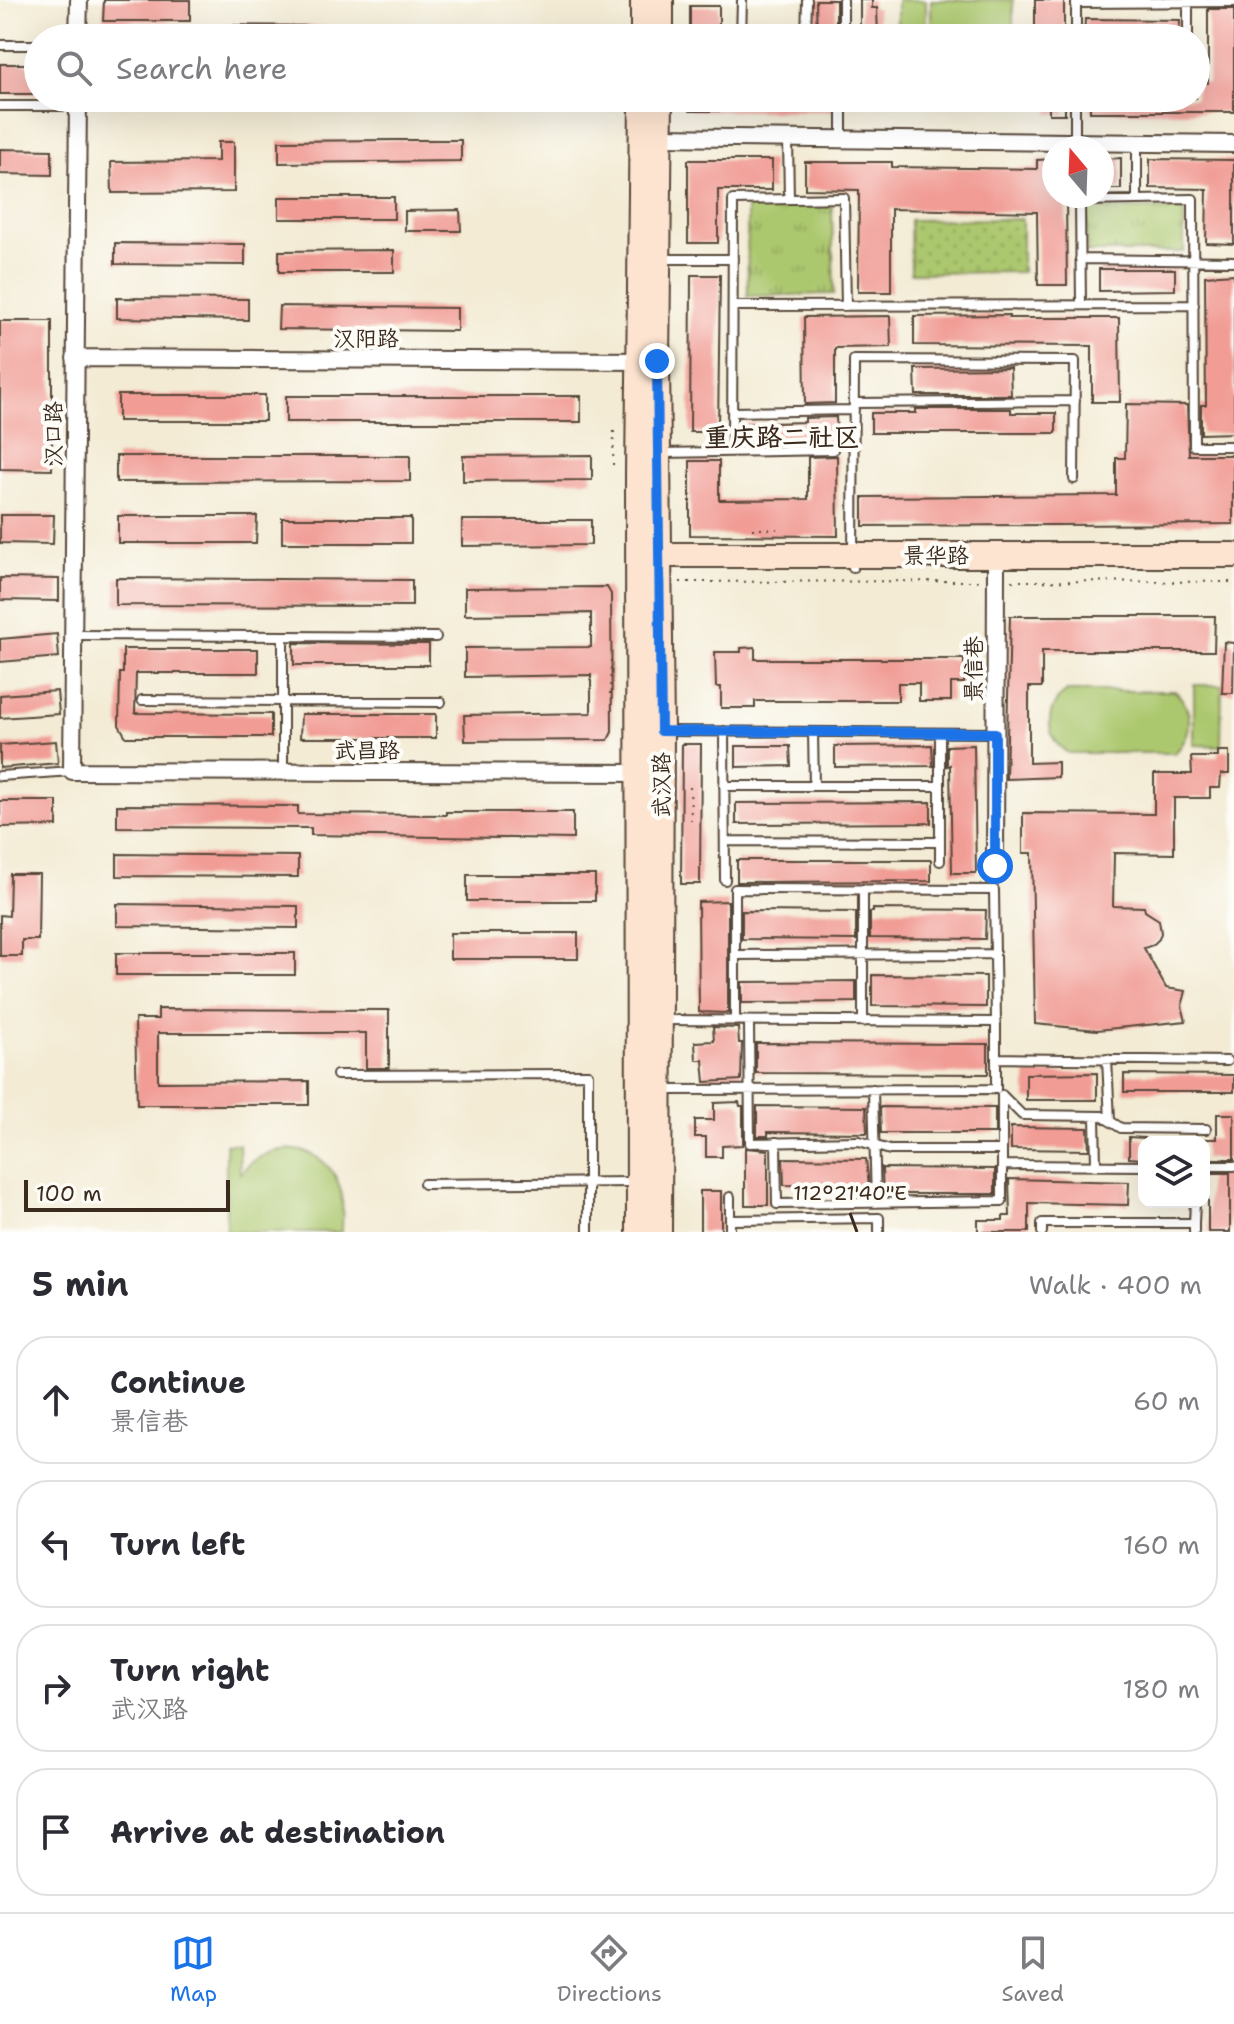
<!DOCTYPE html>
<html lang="en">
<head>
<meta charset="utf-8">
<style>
  body { margin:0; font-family:"Shantell Sans","LXGW WenKai TC",sans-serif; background:#f2f2f3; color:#2b2b33 }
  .controls { position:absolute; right:24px; bottom:24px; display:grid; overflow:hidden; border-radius:16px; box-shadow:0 8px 32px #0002 }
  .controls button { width:72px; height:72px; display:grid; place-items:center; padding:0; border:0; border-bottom:2px solid #e1e1e2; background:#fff; color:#2b2b33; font:40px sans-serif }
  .compass { position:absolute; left:1042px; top:136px; width:72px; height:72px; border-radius:50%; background:#fff; box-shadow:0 8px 32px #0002; rotate:341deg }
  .scale { position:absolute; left:24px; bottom:20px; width:206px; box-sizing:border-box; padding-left:8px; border:4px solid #3b2a1e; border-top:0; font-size:22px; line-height:28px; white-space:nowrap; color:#3b2a1e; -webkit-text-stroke:6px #fdfcf7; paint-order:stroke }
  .stop { position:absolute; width:24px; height:24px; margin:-18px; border:6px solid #1a73e8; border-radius:50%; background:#fff }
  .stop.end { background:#1a73e8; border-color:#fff; box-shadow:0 2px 8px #0008 }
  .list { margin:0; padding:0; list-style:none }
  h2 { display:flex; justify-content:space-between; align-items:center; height:104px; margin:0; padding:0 32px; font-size:34px }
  h2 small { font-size:26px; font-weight:400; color:#7c7c81 }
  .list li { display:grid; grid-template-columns:52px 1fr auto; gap:24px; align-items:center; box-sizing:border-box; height:128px; margin:0 16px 16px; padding:0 16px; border:2px solid #e1e1e2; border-radius:32px }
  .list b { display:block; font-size:30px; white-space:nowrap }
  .list p { margin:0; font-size:26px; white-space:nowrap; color:#7c7c81 }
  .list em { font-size:26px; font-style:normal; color:#7c7c81 }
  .icon { flex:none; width:44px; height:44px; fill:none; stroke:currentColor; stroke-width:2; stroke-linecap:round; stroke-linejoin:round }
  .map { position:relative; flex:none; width:1234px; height:1232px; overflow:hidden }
  .search { position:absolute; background:#fff; box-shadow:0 8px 32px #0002; left:24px; right:24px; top:24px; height:88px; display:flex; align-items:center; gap:20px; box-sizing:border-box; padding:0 28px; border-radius:44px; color:#7c7c81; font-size:30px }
  .sheet { height:680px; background:#fff }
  nav { display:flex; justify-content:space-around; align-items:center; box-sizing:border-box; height:112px; border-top:2px solid #e1e1e2; background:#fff; font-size:22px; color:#7c7c81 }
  nav a { display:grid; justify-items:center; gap:4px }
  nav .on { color:#1a73e8 }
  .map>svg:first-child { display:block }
  .grass { fill:url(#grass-tufts); stroke:#747946; stroke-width:2 }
  .park { fill:url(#park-dots); stroke:#747946; stroke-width:2 }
  .pitch { fill:#acc86e; stroke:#747946; stroke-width:2 }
  .building { fill:#f19d96 }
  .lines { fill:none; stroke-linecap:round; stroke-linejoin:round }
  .lane-casing { stroke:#574739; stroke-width:12 }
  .street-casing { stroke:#574739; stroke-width:20 }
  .secondary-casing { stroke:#574739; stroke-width:28 }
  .path { stroke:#574739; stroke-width:2; stroke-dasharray:2 6; stroke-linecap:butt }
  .lane { stroke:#fff; stroke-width:8 }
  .street { stroke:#fff; stroke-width:16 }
  .secondary { stroke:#fde4d0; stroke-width:24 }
  .route { stroke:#1a73e8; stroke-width:10 }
  .ticks { fill:none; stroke:#3b2a1e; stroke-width:3 }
  .labels { text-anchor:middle; stroke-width:8; stroke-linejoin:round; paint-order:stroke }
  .street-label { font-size:22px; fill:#3b2a1e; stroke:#fdfcf7 }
  .quarter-label { font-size:26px; font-weight:bold; fill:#3b2a1e; stroke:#fdfcf7 }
  .ticks-label { font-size:20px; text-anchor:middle; fill:#3b2a1e; stroke:#fdfcf7; stroke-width:8; stroke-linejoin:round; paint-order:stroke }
</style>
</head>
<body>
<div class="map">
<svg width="1234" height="1232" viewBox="0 0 1234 1232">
  <defs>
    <pattern id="grass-tufts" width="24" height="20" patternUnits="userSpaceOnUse" patternTransform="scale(2)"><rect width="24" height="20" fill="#acc86e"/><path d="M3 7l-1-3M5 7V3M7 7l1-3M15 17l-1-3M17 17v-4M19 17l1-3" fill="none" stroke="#8da35a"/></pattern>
    <pattern id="park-dots" width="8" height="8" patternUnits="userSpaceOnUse" patternTransform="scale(2)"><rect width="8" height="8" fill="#acc86e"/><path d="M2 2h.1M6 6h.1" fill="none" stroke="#8da35a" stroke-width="1.8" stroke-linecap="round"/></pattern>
  </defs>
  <rect width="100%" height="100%" fill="#fdfcf7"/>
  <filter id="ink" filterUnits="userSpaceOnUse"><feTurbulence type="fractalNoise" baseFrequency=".0125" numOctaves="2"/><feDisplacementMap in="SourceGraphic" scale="16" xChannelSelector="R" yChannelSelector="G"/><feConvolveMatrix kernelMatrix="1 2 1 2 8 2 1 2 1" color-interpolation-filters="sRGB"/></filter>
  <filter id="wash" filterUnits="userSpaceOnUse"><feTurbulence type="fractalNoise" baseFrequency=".006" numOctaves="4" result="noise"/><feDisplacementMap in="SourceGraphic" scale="32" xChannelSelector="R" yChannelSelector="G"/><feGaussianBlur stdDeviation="1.8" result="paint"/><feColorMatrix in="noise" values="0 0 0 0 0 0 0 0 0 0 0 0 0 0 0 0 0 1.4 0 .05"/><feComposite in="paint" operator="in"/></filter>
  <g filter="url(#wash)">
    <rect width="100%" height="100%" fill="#f3ebd4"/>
    <path class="grass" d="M832,206L834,294L748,296L747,207Z
      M1087,209H1184V252H1087Z"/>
    <path class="park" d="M1022,219V272L911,273L910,220Z"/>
    <path class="pitch" d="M897,0H926V35H897Z
      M931,0H1013V38H931Z
      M1194,685H1222L1221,746L1194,745Z
      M1067,691H1175C1194,710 1194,734 1175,753H1068C1043,737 1045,708 1067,691Z
      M226,1144H239L240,1174C264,1143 313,1139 335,1176C345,1193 342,1214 342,1232H226Z"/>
    <g id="blocks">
      <path class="building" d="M104,0H190V21H103Z
        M816,0H836V38H817Z
        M860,0H872V8H877L878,38H860Z
        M1035,0H1064V38H1035Z
        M690,6H719V38H690Z
        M1208,9H1234V112H1090V98H1196V83H1208Z
        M1085,19L1180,20L1179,38H1084Z
        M220,25L326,26V38H220Z
        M0,64H38V94H0Z
        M690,98H835V111H690Z
        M1049,98H1065V114H1049Z
        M394,140H461V161L279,163V141Z
        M218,142H234V192L112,193L111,162L218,161Z
        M0,149L52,150V175L0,174Z
        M1121,158V189H1102V159Z
        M1054,159V196H1066L1067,285H1038L1037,212L891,209V292H858L859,190L805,189V162H892V167L1037,169V160Z
        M1150,159L1234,160V244L1206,243L1207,189L1150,188Z
        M688,160H772V190H718V243H688Z
        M279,197H394V219H279Z
        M460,210L461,231H405V211Z
        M115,243L245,244V265L115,264Z
        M394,250V272H279V251Z
        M1099,269H1175V290L1099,291Z
        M1234,274V433L1201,434V405H1206L1205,276Z
        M691,275H720L718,432H690Z
        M117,298L248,299V320L117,318Z
        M279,306L457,308V331L278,329Z
        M1009,315V318H1119L1120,402H1092V346L914,345V316Z
        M890,316L891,347L835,348V403L805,404L804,317Z
        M0,321H52V470L0,469Z
        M1010,368L1011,395H916L915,369Z
        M118,395H265V421H118Z
        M286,396H581V422H286Z
        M1126,404L1187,405L1189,455H1233V524L863,526V497L1116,495V458H1125Z
        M916,409H1011V413H1056V433H871V413H916Z
        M836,417L837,444L742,445L741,424L805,422V418Z
        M592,455V480L463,481V456Z
        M116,456H410V481L116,482Z
        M837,456L838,536L690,535V461H719V500L808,499V457Z
        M0,515H54L53,544L0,543Z
        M118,516H257L256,543H118Z
        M282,518H411V543H282Z
        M462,520H591V545L462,546Z
        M0,578L59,579V601L0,600Z
        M116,578L412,580V606L116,605Z
        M607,587L611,594L612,732L608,740L465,741L464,715L591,713V675L465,677V648L591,647V613L465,615V588Z
        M1010,616H1215L1214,651H1042V687H1029V763L1058,762V777L1006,779Z
        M57,634L59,657L0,662V639Z
        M1224,642L1234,643L1233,693H1222Z
        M294,643L429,644V665H294Z
        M755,647V659H964V683H951V701H919V683H898V701H755V708H721V687H716L715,652H741V648Z
        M123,649H258V673H136L135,713L271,714V737H126L119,725L120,673H123Z
        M57,691L59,714L0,718V695Z
        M301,714H436V738H300Z
        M56,741L58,763L0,768V745Z
        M682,744H701L700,884H681Z
        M932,745L933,766L835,767V746Z
        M974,745L976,873H952L950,765L947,766V746Z
        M736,746H790L791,766L736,767Z
        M1218,751H1229V774H1221L1220,788H1210V798H1174V854L1114,853L1113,906L1144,907L1145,911L1159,920L1161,933L1159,939L1153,945L1144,948L1166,988L1186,991L1182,1006L1186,1021L1097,1030L1035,1024L1032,853H1023V813L1154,814V774H1192L1191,757H1218Z
        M0,801H57V826L0,827Z
        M931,802V823L736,824V803Z
        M117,805L298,806V814L446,815V812H573V839L311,835V828L117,827Z
        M117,854L298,856V877L117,876Z
        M737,860H931V881L737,882Z
        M10,874H39L38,940H22V956H0V915L9,916Z
        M467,875H595V901H467Z
        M728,901V1013L699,1012L698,902Z
        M117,904L298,906V928L117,926Z
        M873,909L986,910L985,939L870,938V912H873Z
        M742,911L856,912V940L742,939Z
        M450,933H578V959H450Z
        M116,953H295V975H116Z
        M872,975L986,976V1007L872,1006Z
        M856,981V1002L742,1003V982Z
        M158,1009L389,1010V1068H366V1033H158V1082L309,1081V1105H137L135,1019H158Z
        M713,1027L738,1028L739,1043H742L741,1080L705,1082L703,1060H696L695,1042L714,1041Z
        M756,1043L988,1044V1074L756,1073Z
        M1097,1073V1100H1026V1074Z
        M1124,1074L1234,1075V1092H1124Z
        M739,1102L740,1106H743V1145L722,1146V1157H706V1137H695V1120H714V1103Z
        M757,1106L866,1107L867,1133L768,1132V1136H757Z
        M880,1107L995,1108V1133H881Z
        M1217,1114H1234V1159H1204V1139H1217Z
        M1011,1127L1088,1128L1089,1150L1011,1149Z
        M1129,1137L1144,1138V1159L1129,1158Z
        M745,1148L768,1150V1205H745Z
        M783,1158L866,1159L869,1186L784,1185Z
        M882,1168L995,1169V1194H883Z
        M1208,1173H1230V1232H1208Z
        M1009,1179L1129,1182L1128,1205L1029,1203V1232H978V1220H1003V1216H1010Z
        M700,1191H721V1232H700Z"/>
    </g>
  </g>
  <g filter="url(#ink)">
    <use href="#blocks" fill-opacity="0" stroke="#574739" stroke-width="2"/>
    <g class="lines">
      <g class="lane-casing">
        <path id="lane" d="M1188,0V38
          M1076,3L1234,2
          M741,38L742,0
          M806,38L807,0
          M843,38V0
          M1076,38V1
          M0,45H38
          M0,106H77
          M788,139L789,199
          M842,139V98
          M1075,142V98
          M1137,143V200
          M660,259H733
          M1080,259L1234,261
          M1081,305L1080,201L1193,199L1194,446H1234
          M733,306L1194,305
          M854,403L1075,401
          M733,412L854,410
          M732,451L733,200L844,198L846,306
          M662,453L833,450
          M853,567L854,360L1075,361L1074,479
          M73,635L283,636V771
          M283,636L436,637
          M142,700L441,702
          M664,731L995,733
          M724,731L725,880
          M813,732L814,786
          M940,733V861
          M0,776L72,771
          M724,786H940
          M725,841L940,842
          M863,889V1022
          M735,955L994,954
          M662,1020L996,1022L994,890L735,889V1021
          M749,1021L750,1143L859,1141L890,1150H1002
          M996,1058L1227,1061
          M1107,1059L1110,1121
          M337,1075L588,1074V1232
          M873,1089L876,1203
          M661,1090L996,1089V1022
          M1002,1095L1022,1115L1102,1116L1121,1128L1206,1129
          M1095,1116L1096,1166
          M776,1142L777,1204L1002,1201V1095
          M1003,1165L1144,1166
          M1204,1166H1234
          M424,1184L634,1182
          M730,1197V1232
          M730,1220L879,1218V1232
          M1194,1223L1195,1202
          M1042,1232V1223H1194V1232"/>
      </g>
      <g class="street-casing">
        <path id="street" d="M78,38L79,0
          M78,98L72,771L646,773
          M660,137L1234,144
          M75,358L648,361
          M995,866L996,568"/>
      </g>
      <g class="secondary-casing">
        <path id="secondary" d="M643,38V0
          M661,38V0
          M645,555H1234
          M639,1232L638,475L642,98
          M659,1232L661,731L657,361L660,98"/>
      </g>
      <path class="path" d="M613,465L614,429
        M752,529H777
        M1012,581L1234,582
        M680,582L982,581
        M610,694L611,655
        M690,787L691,820"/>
      <use href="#lane" class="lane"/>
      <use href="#street" class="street"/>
      <use href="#secondary" class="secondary"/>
    </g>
  </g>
  <g class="lines" filter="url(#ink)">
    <path class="route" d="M657,361L661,731L995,733V866"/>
  </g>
  <path class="ticks" d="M850,1213L857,1232"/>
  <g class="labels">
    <g class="street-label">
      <text x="366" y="346">汉阳路</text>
      <text transform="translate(53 434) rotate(-90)" y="8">汉口路</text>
      <text x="936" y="563">景华路</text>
      <text transform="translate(973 669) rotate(-90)" y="8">景信巷</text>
      <text x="367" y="758">武昌路</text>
      <text transform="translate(661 785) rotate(-90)" y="8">武汉路</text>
    </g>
    <g class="quarter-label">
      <text x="782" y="446">重庆路二社区</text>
    </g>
  </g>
  <g class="ticks-label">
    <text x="850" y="1200">112°21'40"E</text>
  </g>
</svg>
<div class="controls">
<button><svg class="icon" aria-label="layers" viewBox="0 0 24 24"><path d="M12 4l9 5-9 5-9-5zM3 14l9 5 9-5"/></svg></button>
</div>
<svg class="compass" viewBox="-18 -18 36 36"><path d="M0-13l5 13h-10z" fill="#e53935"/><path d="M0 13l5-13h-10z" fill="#7c7c81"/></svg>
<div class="scale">100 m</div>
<div class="stop" style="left:995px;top:866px"></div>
<div class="stop end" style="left:657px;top:361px"></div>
<div class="search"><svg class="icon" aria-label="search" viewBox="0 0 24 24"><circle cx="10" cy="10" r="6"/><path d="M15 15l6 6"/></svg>Search here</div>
</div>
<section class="sheet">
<h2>5 min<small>Walk · 400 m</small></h2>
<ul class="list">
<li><svg class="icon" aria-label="ahead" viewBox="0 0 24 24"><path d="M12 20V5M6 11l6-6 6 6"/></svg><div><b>Continue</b><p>景信巷</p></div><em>60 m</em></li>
<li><svg class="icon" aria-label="left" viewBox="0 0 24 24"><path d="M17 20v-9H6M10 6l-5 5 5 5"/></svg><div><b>Turn left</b></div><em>160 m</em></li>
<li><svg class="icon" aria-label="right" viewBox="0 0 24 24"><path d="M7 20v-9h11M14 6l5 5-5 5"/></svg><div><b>Turn right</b><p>武汉路</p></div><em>180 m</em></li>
<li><svg class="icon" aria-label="arrive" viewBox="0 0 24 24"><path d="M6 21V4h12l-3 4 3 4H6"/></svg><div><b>Arrive at destination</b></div></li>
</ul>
</section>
<nav>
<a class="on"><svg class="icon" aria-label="map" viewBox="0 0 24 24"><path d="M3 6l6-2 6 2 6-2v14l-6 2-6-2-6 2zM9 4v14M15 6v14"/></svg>Map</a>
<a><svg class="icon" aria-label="directions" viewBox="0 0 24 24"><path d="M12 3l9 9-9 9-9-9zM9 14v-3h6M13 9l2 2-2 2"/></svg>Directions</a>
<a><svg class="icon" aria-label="saved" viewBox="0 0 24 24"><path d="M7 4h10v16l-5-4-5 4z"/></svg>Saved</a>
</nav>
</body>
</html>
